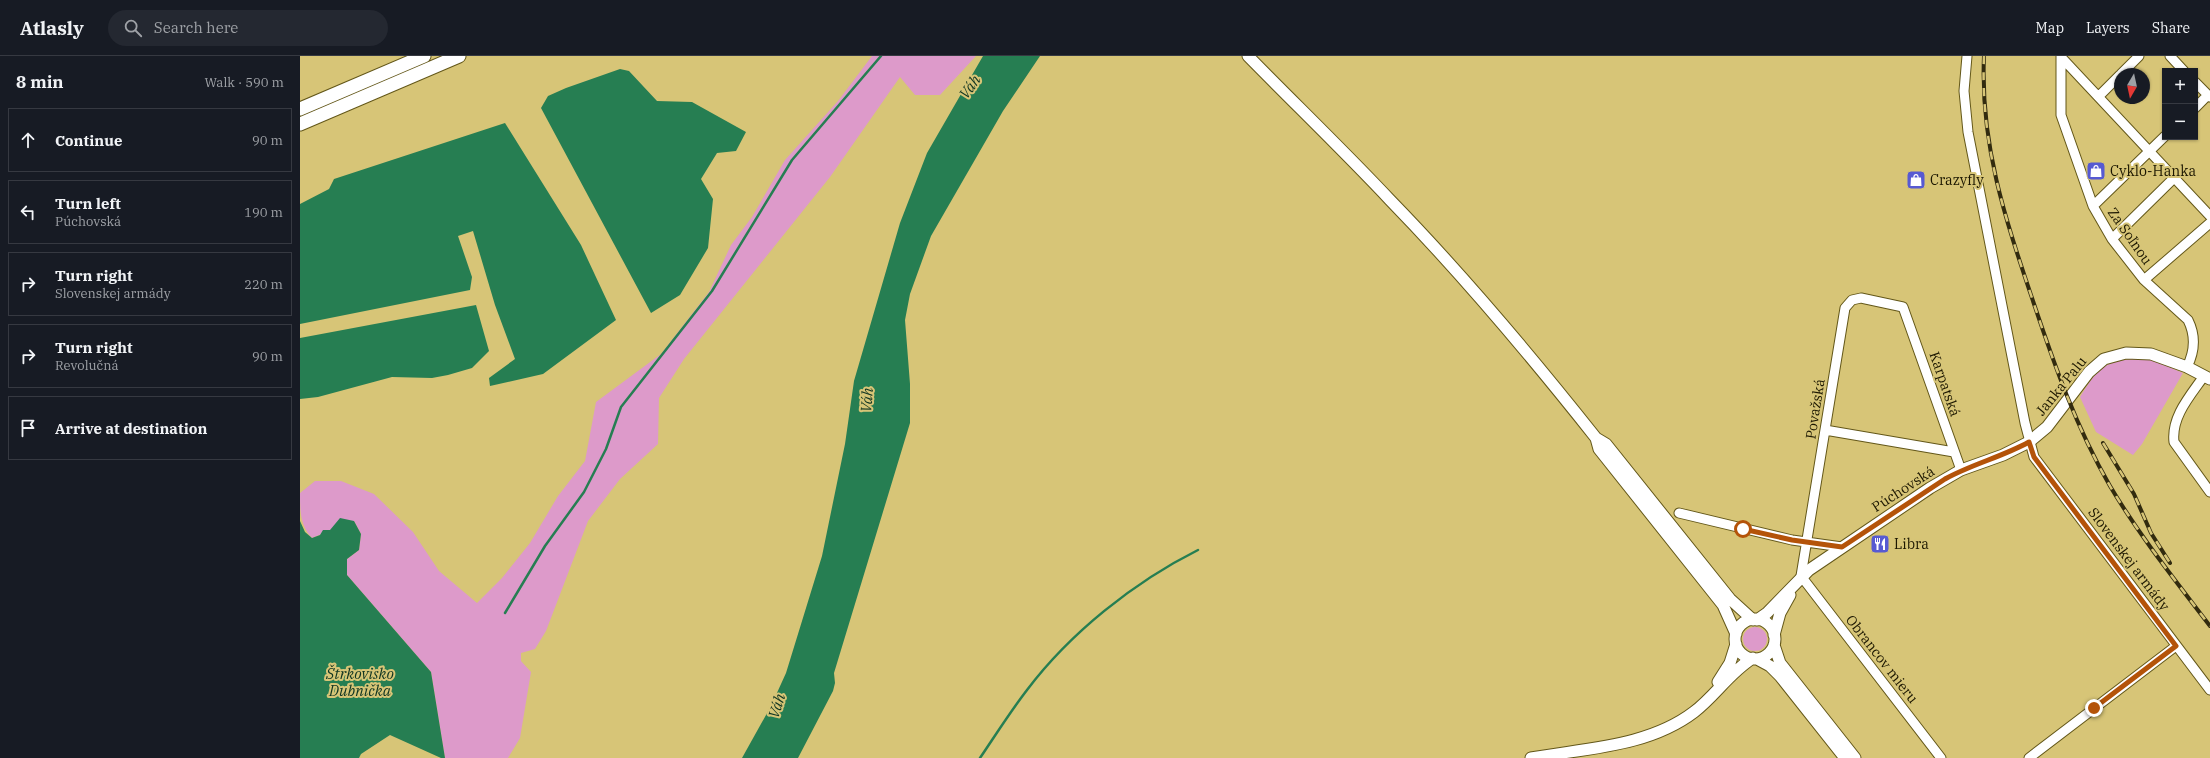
<!DOCTYPE html>
<html lang="en">
<head>
<meta charset="utf-8">
<style>
  body { margin:0; font-family:"IBM Plex Serif",serif; background:#242831; color:#f1f3f6 }
  .controls { position:absolute; right:12px; top:12px; display:grid; overflow:hidden; border-radius:0px; box-shadow:0 1px 3px #0004 }
  .controls button { width:36px; height:36px; display:grid; place-items:center; padding:0; border:0; border-bottom:1px solid #363941; background:#171b24; color:#f1f3f6; font:20px sans-serif }
  .compass { position:absolute; left:1814px; top:12px; width:36px; height:36px; border-radius:50%; background:#171b24; box-shadow:0 1px 3px #0004; rotate:189deg }
  .stop { position:absolute; width:12px; height:12px; margin:-9px; border:3px solid #b45309; border-radius:50%; background:#fff }
  .stop.end { background:#b45309; border-color:#fff; box-shadow:0 1px 4px #0008 }
  .list { margin:0; padding:0; list-style:none }
  h2 { display:flex; justify-content:space-between; align-items:center; height:52px; margin:0; padding:0 16px; font-size:17px }
  h2 small { font-size:13px; font-weight:400; color:#9ea1a6 }
  .list li { display:grid; grid-template-columns:26px 1fr auto; gap:12px; align-items:center; box-sizing:border-box; height:64px; margin:0 8px 8px; padding:0 8px; border:1px solid #363941; border-radius:0px }
  .list b { display:block; font-size:15px; white-space:nowrap }
  .list p { margin:0; font-size:13px; white-space:nowrap; color:#9ea1a6 }
  .list em { font-size:13px; font-style:normal; color:#9ea1a6 }
  .icon { flex:none; width:22px; height:22px; fill:none; stroke:currentColor; stroke-width:2; stroke-linecap:round; stroke-linejoin:round }
  .map { position:relative; flex:none; width:1910px; height:702px; overflow:hidden }
  header { display:flex; align-items:center; gap:24px; box-sizing:border-box; height:56px; padding:0 20px; background:#171b24; border-bottom:1px solid #363941 }
  header strong { font-size:19px }
  nav { display:flex; gap:22px; margin-inline-start:auto; font-size:14px }
  .search { width:280px; height:36px; background:#242831; display:flex; align-items:center; gap:10px; box-sizing:border-box; padding:0 14px; border-radius:22px; color:#9ea1a6; font-size:15px }
  main { display:flex }
  aside { flex:1; background:#171b24 }
  .map>svg:first-child { display:block }
  .green { fill:#dd9aca }
  .water { fill:#267e52 }
  .lines { fill:none; stroke-linecap:round; stroke-linejoin:round }
  .stream { stroke:#267e52; stroke-width:2.5 }
  .minor-casing { stroke:#635719; stroke-width:11 }
  .major-casing { stroke:#635719; stroke-width:13 }
  .highway-casing { stroke:#635719; stroke-width:15 }
  .minor { stroke:#fff; stroke-width:9 }
  .major { stroke:#fff; stroke-width:11 }
  .highway { stroke:#fff; stroke-width:13 }
  .rail-casing { stroke:#322b0f; stroke-width:4 }
  .rail { stroke:#d7c577; stroke-width:2.5; stroke-dasharray:8; stroke-linecap:butt }
  .route { stroke:#b45309; stroke-width:5 }
  .labels { text-anchor:middle; stroke-width:4; stroke-linejoin:round; paint-order:stroke }
  .poi-label { font-size:14px; fill:#1c1701; stroke:#d7c577; text-anchor:start }
  .street-label { font-size:14px; fill:#1c1701; stroke:#d7c577 }
  .water-label { font-size:15px; font-style:italic; fill:#0f3421; stroke:#d7c577 }
</style>
</head>
<body>
<header>
<strong>Atlasly</strong>
<div class="search"><svg class="icon" aria-label="search" viewBox="0 0 24 24"><circle cx="10" cy="10" r="6"/><path d="M15 15l6 6"/></svg>Search here</div>
<nav><a>Map</a><a>Layers</a><a>Share</a></nav>
</header>
<main>
<aside>
<h2>8 min<small>Walk · 590 m</small></h2>
<ul class="list">
<li><svg class="icon" aria-label="ahead" viewBox="0 0 24 24"><path d="M12 20V5M6 11l6-6 6 6"/></svg><div><b>Continue</b></div><em>90 m</em></li>
<li><svg class="icon" aria-label="left" viewBox="0 0 24 24"><path d="M17 20v-9H6M10 6l-5 5 5 5"/></svg><div><b>Turn left</b><p>Púchovská</p></div><em>190 m</em></li>
<li><svg class="icon" aria-label="right" viewBox="0 0 24 24"><path d="M7 20v-9h11M14 6l5 5-5 5"/></svg><div><b>Turn right</b><p>Slovenskej armády</p></div><em>220 m</em></li>
<li><svg class="icon" aria-label="right" viewBox="0 0 24 24"><path d="M7 20v-9h11M14 6l5 5-5 5"/></svg><div><b>Turn right</b><p>Revolučná</p></div><em>90 m</em></li>
<li><svg class="icon" aria-label="arrive" viewBox="0 0 24 24"><path d="M6 21V4h12l-3 4 3 4H6"/></svg><div><b>Arrive at destination</b></div></li>
</ul>
</aside>
<div class="map">
<svg width="1910" height="702" viewBox="0 0 1910 702">
  <rect width="100%" height="100%" fill="#d7c577"/>
  <path class="green" d="M572,0H676L640,39H615L600,21L530,121L384,303L359,342L358,388L320,423L288,465L246,575L235,593L221,597V605L231,616L220,682L208,702H145L131,616L47,519V503L59,494L61,478L54,465L12,482C0,470 0,454 0,437L15,425H41L74,438L113,476L139,515L177,547L202,522L230,487L258,440L285,405L296,346L361,298L409,236L431,189L452,161L485,104L538,45Z
    M1833,303L1853,304L1883,317L1842,388L1833,399L1796,376L1780,341C1796,316 1801,305 1833,303Z
    M1443 583a12 12 0 1 1 24 0a12 12 0 1 1-24 0Z"/>
  <path class="water" d="M683,0H740L703,55L631,180L610,238L605,264L610,328V367L534,617L535,627L533,635L498,702H442L471,650L486,617L522,500L545,388L554,325L600,167L627,97Z
    M320,13L329,15L357,45L392,46L446,76L436,95L417,97L401,123L413,143L408,192L380,239L351,257L241,52L248,40L266,32Z
    M205,67L281,189L316,264L243,318L190,330L189,322L215,303L195,249L173,175L158,180L172,221L170,234L0,268V148L29,133L34,123Z
    M176,249L189,295L172,312L148,319L132,322L92,321L18,341L0,343V282Z
    M40,462L54,465L61,478L59,494L47,503V519L131,616L145,702H141L90,679L61,698L59,702H0V465L5,476L12,482L20,479L23,474H30Z"/>
  <g class="lines">
    <path class="stream" d="M205,557L245,490L284,436L306,393L321,351L412,235L492,104L581,0
      M680,702C695,680 710,656 727,634C770,577 834,526 898,494"/>
    <g class="minor-casing">
      <path id="minor" d="M1667,0L1664,35L1668,76L1725,367L1734,401L1910,634
        M1761,0V59L1793,150L1812,183L1844,224L1888,264C1896,280 1895,295 1887,311
        M1870,0L1884,15
        M1761,1L1910,160
        M1821,18L1839,0
        M1895,26L1910,41
        M1799,40L1820,19
        M1895,52L1908,39
        M1793,150L1865,80
        M1812,183L1875,121
        M1844,224L1910,167
        M1904,320C1890,340 1871,361 1874,386L1910,436
        M1525,374L1654,396
        M1379,457L1492,484L1542,491
        M1641,702L1501,520L1545,252L1552,244L1561,242L1603,251L1661,414
        M1729,702L1876,590"/>
    </g>
    <g class="major-casing">
      <path id="major" d="M948,0C995,48 1044,95 1090,144C1163,219 1231,300 1296,382L1306,388L1430,543L1453,564
        M1296,382L1299,393L1423,549L1436,578
        M1435 583a20 20 0 1 1 40 0a20 20 0 1 1-40 0Z
        M1457,564L1467,557L1509,514L1630,432L1661,414L1703,399L1729,386L1747,371L1789,316L1804,303L1826,297L1851,298L1887,311L1910,323
        M1474,579L1480,557L1490,539
        M1474,589L1480,607L1555,702
        M1457,603L1470,610L1480,620L1545,702
        M1418,626L1430,607L1436,588
        M1231,702C1286,692 1348,691 1394,656C1415,640 1430,616 1453,602"/>
    </g>
    <g class="highway-casing">
      <path id="highway" d="M0,53L124,0
        M0,68L159,0"/>
    </g>
    <use href="#minor" class="minor"/>
    <use href="#major" class="major"/>
    <use href="#highway" class="highway"/>
    <g class="rail-casing">
      <path id="rail" d="M1684,0C1680,88 1705,162 1733,245C1754,308 1776,371 1810,430C1839,479 1875,524 1910,570
        M1803,387L1834,438L1851,477L1870,507"/>
    </g>
    <use href="#rail" class="rail"/>
  </g>
  <g class="lines">
    <path class="route" d="M1443,473L1492,484L1542,491L1645,423C1672,408 1702,401 1729,386L1734,401L1876,590L1794,652"/>
  </g>
  <defs>
    <g id="shop-square" transform="scale(1)"><rect x="-9" y="-9" width="18" height="18" rx="4" fill="#575ad2" stroke="#d7c577"/><path d="M-5-2.5h2.3a2.7 3.5 0 0 1 5.4 0H5L5.5 6h-11ZM-1.5-2.5h3a1.5 2.3 0 0 0-3 0Z" fill="#fff"/></g>
    <g id="restaurant-square" transform="scale(1)"><rect x="-9" y="-9" width="18" height="18" rx="4" fill="#575ad2" stroke="#d7c577"/><path d="M-5-6h1v4h1v-4h1v4h1v-4h1v5L-1.5 .5V6h-2V.5L-5-1ZM5-6V6H3V1.5H1.5Q1.5-4 5-6Z" fill="#fff"/></g>
  </defs>
  <g fill-rule="evenodd">
    <use href="#shop-square" x="1796" y="115"/>
    <use href="#shop-square" x="1616" y="124"/>
    <use href="#restaurant-square" x="1580" y="488"/>
  </g>
  <g class="labels">
    <g class="poi-label">
      <text x="1810" y="120">Cyklo-Hanka</text>
      <text x="1630" y="129">Crazyfly</text>
      <text x="1594" y="493">Libra</text>
    </g>
    <g class="street-label">
      <text transform="translate(1830 180) rotate(55)" y="5">Za Soľnou</text>
      <text transform="translate(1645 328) rotate(71)" y="5">Karpatská</text>
      <text transform="translate(1761 330) rotate(-51)" y="5">Janka Palu</text>
      <text transform="translate(1515 353) rotate(-81)" y="5">Považská</text>
      <text transform="translate(1603 433) rotate(-33)" y="5">Púchovská</text>
      <text transform="translate(1829 503) rotate(53)" y="5">Slovenskej armády</text>
      <text transform="translate(1582 603) rotate(52)" y="5">Obrancov mieru</text>
    </g>
    <g class="water-label">
      <text transform="translate(670 31) rotate(-54)" y="5">Váh</text>
      <text transform="translate(567 344) rotate(-85)" y="5">Váh</text>
      <text x="60" y="623">Štrkovisko<tspan x="60" dy="17">Dubnička</tspan></text>
      <text transform="translate(477 650) rotate(-72)" y="5">Váh</text>
    </g>
  </g>
</svg>
<div class="controls">
<button>+</button>
<button>−</button>
</div>
<svg class="compass" viewBox="-18 -18 36 36"><path d="M0-13l5 13h-10z" fill="#e53935"/><path d="M0 13l5-13h-10z" fill="#9ea1a6"/></svg>
<div class="stop" style="left:1443px;top:473px"></div>
<div class="stop end" style="left:1794px;top:652px"></div>
</div>
</main>
</body>
</html>
